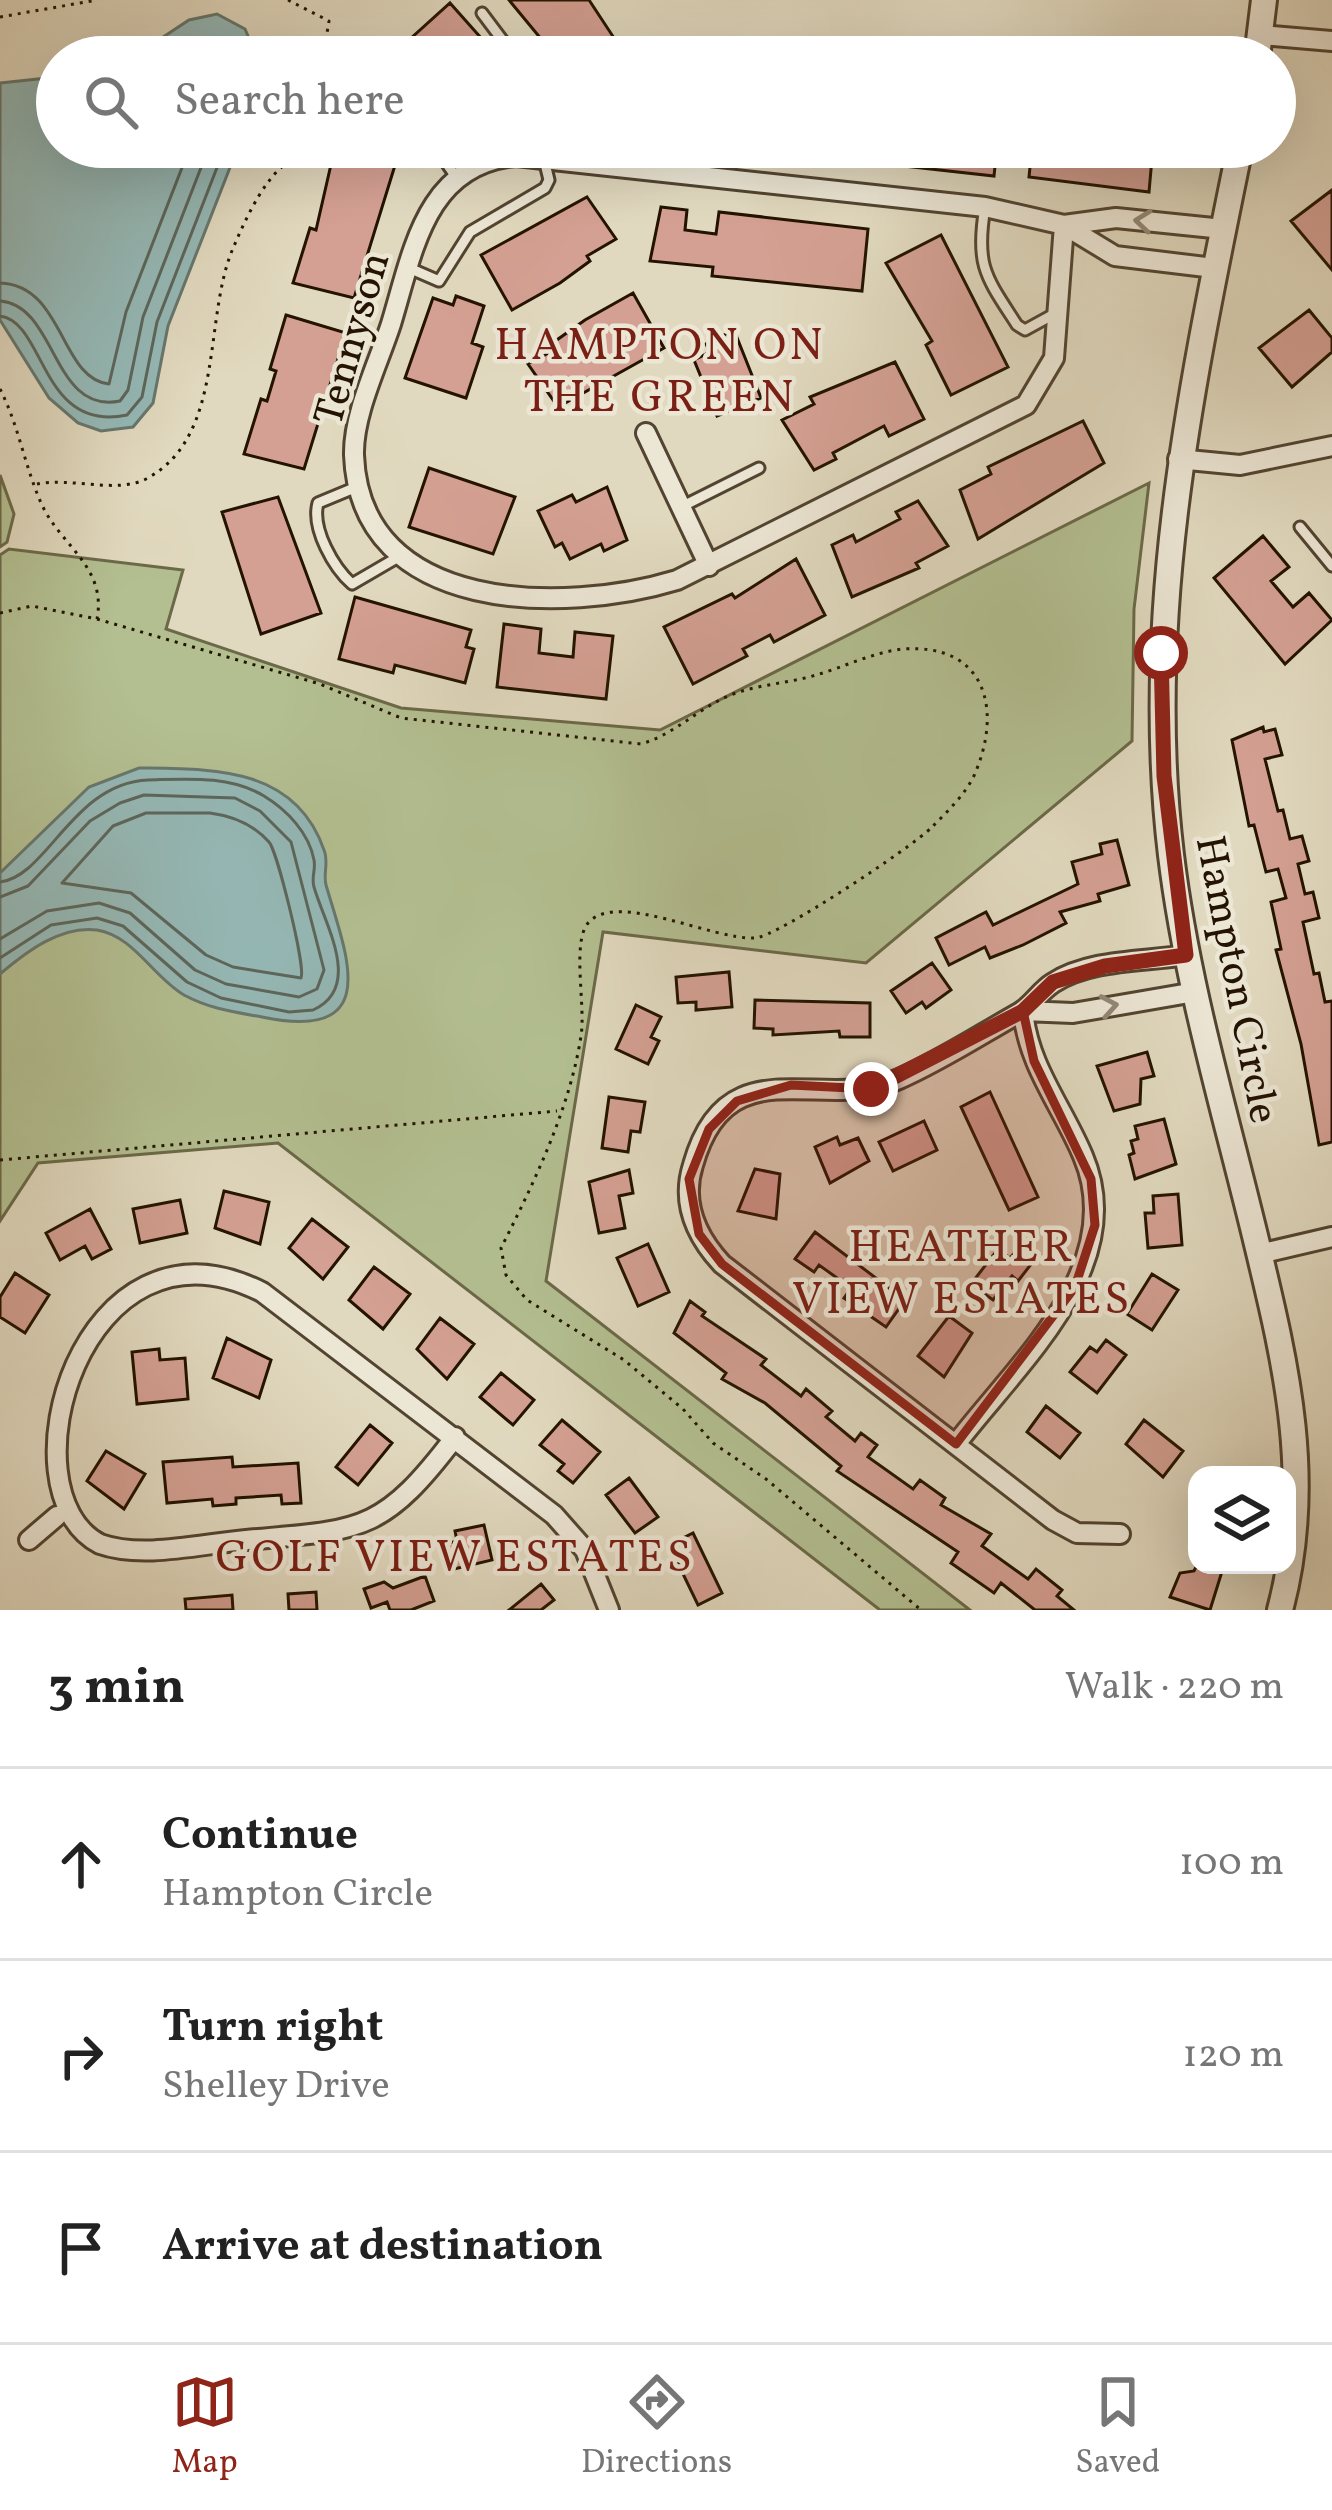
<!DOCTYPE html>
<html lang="en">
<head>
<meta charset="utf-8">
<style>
  body { margin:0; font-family:Vollkorn,serif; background:#f6f6f6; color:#222 }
  .controls { position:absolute; right:36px; bottom:36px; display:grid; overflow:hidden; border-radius:24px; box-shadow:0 12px 48px #0002 }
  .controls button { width:108px; height:108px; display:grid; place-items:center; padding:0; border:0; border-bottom:3px solid #e0e0e0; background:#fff; color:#222; font:60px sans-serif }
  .stop { position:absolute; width:36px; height:36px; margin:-27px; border:9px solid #8f2418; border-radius:50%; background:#fff }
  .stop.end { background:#8f2418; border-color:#fff; box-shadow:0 3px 12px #0008 }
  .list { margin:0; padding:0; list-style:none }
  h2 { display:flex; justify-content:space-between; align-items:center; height:156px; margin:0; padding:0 48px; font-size:51px }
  h2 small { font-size:39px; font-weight:400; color:#767676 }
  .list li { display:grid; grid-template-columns:78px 1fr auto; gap:36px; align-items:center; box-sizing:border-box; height:192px; padding:0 48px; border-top:3px solid #e0e0e0 }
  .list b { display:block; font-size:45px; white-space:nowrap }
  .list p { margin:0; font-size:39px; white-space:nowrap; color:#767676 }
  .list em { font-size:39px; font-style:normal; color:#767676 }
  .icon { flex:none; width:66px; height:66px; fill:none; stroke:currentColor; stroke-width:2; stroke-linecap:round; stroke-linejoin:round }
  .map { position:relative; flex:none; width:1332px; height:1610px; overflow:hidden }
  .search { position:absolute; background:#fff; box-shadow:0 12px 48px #0002; left:36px; right:36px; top:36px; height:132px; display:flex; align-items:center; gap:30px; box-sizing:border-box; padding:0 42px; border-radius:66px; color:#767676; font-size:45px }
  .sheet { height:732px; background:#fff }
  nav { display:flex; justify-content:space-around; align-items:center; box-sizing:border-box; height:168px; border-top:3px solid #e0e0e0; background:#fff; font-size:33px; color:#767676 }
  nav a { display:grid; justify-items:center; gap:6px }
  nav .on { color:#8f2418 }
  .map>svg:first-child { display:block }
  .green { fill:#b3bf91; stroke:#6b6948; stroke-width:3 }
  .water { fill:#95b9b7; stroke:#67776e; stroke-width:3 }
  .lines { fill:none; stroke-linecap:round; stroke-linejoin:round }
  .shore { stroke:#5c665c; stroke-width:3 }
  .building { fill:#d4a093; stroke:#231300; stroke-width:3 }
  .service-casing { stroke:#524430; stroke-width:15 }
  .minor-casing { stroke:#524430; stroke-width:24 }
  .tertiary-casing { stroke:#524430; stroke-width:30 }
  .path { stroke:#231300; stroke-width:3; stroke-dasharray:3 6; stroke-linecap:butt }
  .service { stroke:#ece6d5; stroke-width:9 }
  .minor { stroke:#ece6d5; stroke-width:18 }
  .tertiary { stroke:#ece6d5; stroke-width:24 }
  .oneway { stroke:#928775 }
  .route { stroke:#8f2418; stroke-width:15 }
  .marked { fill:#8f2418; fill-opacity:0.2; stroke:#8f2418; stroke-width:9; stroke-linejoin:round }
  .labels { text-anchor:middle; stroke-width:9; stroke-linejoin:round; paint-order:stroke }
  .street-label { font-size:42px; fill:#231300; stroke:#ece6d5 }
  .neighbourhood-label { font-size:45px; letter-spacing:3px; fill:#7a1f14; stroke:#ece6d5 }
</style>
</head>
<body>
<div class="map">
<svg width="1332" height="1610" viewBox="0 0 1332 1610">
  <rect width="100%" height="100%" fill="#e1d9bf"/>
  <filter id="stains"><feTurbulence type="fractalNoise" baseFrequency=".00167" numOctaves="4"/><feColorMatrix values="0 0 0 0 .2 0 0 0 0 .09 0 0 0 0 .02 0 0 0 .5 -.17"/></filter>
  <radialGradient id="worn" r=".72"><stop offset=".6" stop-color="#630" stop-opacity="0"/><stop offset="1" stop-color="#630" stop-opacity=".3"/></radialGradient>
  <path class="green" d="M0,475L14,514L7,542L0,547Z
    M1149,483L1134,609L1132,741L866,963L603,932L546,1281L970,1610H880L278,1143L38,1163L0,1221V555L9,549L183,570L166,629L401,708L660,730Z"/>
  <path class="water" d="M217,14L245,29L257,57H133L189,20Z
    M57,77V147H238L168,326L153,403L133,427L101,431L78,423L49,398L0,320V83Z
    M139,768C212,769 295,766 324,850C329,862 323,874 326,885C346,954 385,1043 262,1017C234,1012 210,1009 184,995C153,977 134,936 97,930C61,925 26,952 0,974V873L89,787Z"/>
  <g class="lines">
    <path class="shore" d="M0,283C64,285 60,379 109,384L126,312L190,147
      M0,301C57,305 52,415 120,401L128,390L143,317L209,147
      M0,316C46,322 40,433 127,415L142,397L157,322L225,147
      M210,813C233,816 254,825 269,842C277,851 306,967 301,978L233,967L206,955L131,893L62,883L113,826L146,813Z
      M0,882C47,877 73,783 148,780C187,779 229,775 264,796C287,810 309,833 314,860C316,870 311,877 314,887C324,923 364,987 313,1010L289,1012L221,998L187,982L123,926L97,918L51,925L0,958
      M0,897L28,886L90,821L120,803L144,795L235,798L260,811L291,842L324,970L317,989L299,997L226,984L195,970L130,913L99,903L47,911L0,939"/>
  </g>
  <path class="building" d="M509,0H589L616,41L609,46L618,57H556Z
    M450,3L498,57H397L409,40Z
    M335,147L396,162L354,298L293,283L310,228L316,230Z
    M832,147H997L994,176L831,158Z
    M1032,147H1153L1149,192L1029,177Z
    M1332,190V270L1291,221Z
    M587,197L616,239L587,256L590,261L560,283L512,310L481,255Z
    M661,207L687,210L685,230L716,234L719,212L868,229L862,291L712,276L713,267L650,261Z
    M941,235L1008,367L951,395L926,345L932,341L886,263Z
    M633,293L664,348L558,407L528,364L558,348L554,342L585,320Z
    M456,296L484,306L472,343L483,347L466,398L405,378L433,298L453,305Z
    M1309,310L1332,338V352L1292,387L1259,348Z
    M286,315L346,333L304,469L244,454L261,399L267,401L276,371L270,369Z
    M734,330L761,398L717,416L694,360L710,352L706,344Z
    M895,362L924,419L889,436L884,426L833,453L836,459L814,470L782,420L814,404L810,397Z
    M1083,421L1104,463L978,539L960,490L991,474L988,467Z
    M429,468L515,497L493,554L409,527Z
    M607,487L627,540L604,551L601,544L570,559L562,543L555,547L538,511L572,495L576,502Z
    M278,497L321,613L261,634L222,512Z
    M918,501L948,546L916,563L919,568L852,597L832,545L853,535L856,542L900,519L896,512Z
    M1263,536L1289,567L1271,581L1293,607L1309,593L1332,620L1285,664L1214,578Z
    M796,559L825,615L774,642L770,635L743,649L747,656L693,684L664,627L732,594L735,598Z
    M355,597L471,630L466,647L474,649L465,683L395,665L393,673L339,659Z
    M504,624L541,629L539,653L573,657L575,632L613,636L606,699L497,687Z
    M1263,727L1264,732L1275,729L1282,755L1265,759L1278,811L1283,810L1290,839L1302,836L1309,861L1298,864L1305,894L1313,892L1319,918L1303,922L1314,974L1319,973L1325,1002L1332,1001V1142L1319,1145L1301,1044L1276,950L1281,949L1271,902L1286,898L1278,869L1266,872L1254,825L1249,826L1232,740Z
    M1117,840L1129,885L1098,894L1100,901L1060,912L1066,923L1023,945L990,958L985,947L949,965L936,938L986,912L993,925L1078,884L1072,862L1102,854L1100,844Z
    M932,963L951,990L926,1008L922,1002L906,1013L891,991Z
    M729,972L732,1007L696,1010V1002L678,1003L676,977Z
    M755,1000L870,1003V1037H840L839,1031L773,1035V1029L754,1028Z
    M636,1005L661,1017L651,1037L659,1041L648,1064L616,1049Z
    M1147,1052L1154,1076L1141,1079L1140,1104L1114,1111L1097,1066Z
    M990,1092L1038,1197L1009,1210L961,1107Z
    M609,1097L645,1102L640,1132L631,1131L628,1152L602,1148Z
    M1164,1119L1176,1164L1135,1179L1129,1155L1134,1153L1131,1141L1138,1139L1135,1126Z
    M924,1121L937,1150L893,1171L879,1142Z
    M837,1137L840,1145L858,1138L869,1161L830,1183L815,1147Z
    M755,1169L780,1174L776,1219L738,1211Z
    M629,1170L633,1193L619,1196L625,1228L599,1233L589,1182Z
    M224,1191L269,1202L260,1244L215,1228Z
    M1178,1194L1182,1245L1148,1248L1145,1213H1154L1153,1196Z
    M180,1200L187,1233L140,1243L133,1209Z
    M90,1209L111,1249L92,1259L85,1246L60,1260L46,1233Z
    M312,1219L348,1247L323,1279L289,1248Z
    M815,1232L905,1300L886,1327L844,1298L851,1288L819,1265L814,1272L795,1259Z
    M648,1244L669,1292L638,1306L617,1258Z
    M998,1249L1010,1258L1016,1251L1032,1263L1018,1281L1012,1276L993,1300L971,1284Z
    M374,1267L410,1294L383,1329L349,1300Z
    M15,1273L49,1295L25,1333L0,1317V1297Z
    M1152,1274L1178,1290L1152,1330L1127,1314Z
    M690,1301L705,1312L702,1316L766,1359L761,1365L801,1396L806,1389L832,1411L826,1417L855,1441L861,1433L877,1445L868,1457L913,1489L920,1480L945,1498L941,1505L991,1534L982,1546L1028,1579L1036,1569L1062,1590L1057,1596L1074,1610H1035L1001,1583L994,1593L951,1563L958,1552L837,1471L841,1466L765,1403L722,1379L726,1373L674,1333Z
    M949,1316L972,1333L944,1377L918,1356Z
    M440,1318L474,1344L447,1379L417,1349Z
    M227,1338L271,1360L259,1398L213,1378Z
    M1106,1340L1126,1355L1097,1393L1070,1372L1090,1347L1097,1352Z
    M159,1349L160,1360L185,1358L188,1399L137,1404L132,1352Z
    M501,1373L534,1400L513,1425L480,1397Z
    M1046,1406L1080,1433L1060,1458L1027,1432Z
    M562,1420L600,1452L573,1483L558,1471L564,1464L540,1445Z
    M1144,1420L1183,1451L1163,1477L1126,1444Z
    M370,1425L392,1443L358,1485L336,1467Z
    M106,1451L145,1474L124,1509L87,1481Z
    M232,1457L233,1467L298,1463L301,1503L282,1504L281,1495L236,1498V1504L213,1506L212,1499L167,1503L163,1462Z
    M629,1478L658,1517L635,1533L606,1495Z
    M484,1525L492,1560L446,1571L440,1545L457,1541L455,1531Z
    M693,1533L722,1593L698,1605L669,1545Z
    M1197,1565H1224L1210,1610L1170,1597L1180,1573L1194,1571Z
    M425,1576L434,1601L411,1610H390L387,1602L371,1608L364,1589L384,1582L393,1588Z
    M541,1584L554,1600L541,1610H509Z
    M316,1592L317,1610H289L288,1594Z
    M232,1595L233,1610H186L185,1599Z"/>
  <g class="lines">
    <g class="service-casing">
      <path id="service" d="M482,13L515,57
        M435,147L456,177
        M985,207C975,266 986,277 1017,325L1025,330L1056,313
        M409,268L439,281L470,232L545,188L549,180L541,147
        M359,486L318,503C311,529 334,568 352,584L400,556
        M681,507L759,468
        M1300,527L1332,566"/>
    </g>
    <g class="minor-casing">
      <path id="minor" d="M1260,35L1332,41
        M1064,225L1054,358L1026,405L677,580C565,614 360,615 354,455C353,414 378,364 391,324C413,252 425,164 516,156L985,207L1064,225L1115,256L1214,268
        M1064,225L1116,218L1223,229
        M646,433L709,566
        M1178,459L1240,465L1332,446
        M1023,1011L1073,1013L1195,992
        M1259,1254L1332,1237
        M455,1437C382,1533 362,1530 246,1540C200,1544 143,1559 100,1544C0,1493 81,1201 262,1292L554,1515L585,1550L609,1610
        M956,1444C1017,1364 1130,1266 1083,1156C1062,1106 1028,1066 1023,1011
        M1120,1534L1077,1533L1053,1520L722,1264C696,1236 681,1203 693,1165C727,1043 822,1114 899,1079C940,1061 980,1035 1019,1013C1032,1006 1040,991 1053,983C1090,959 1144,962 1186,955
        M29,1540L57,1516"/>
    </g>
    <g class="tertiary-casing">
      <path id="tertiary" d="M1257,57L1264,0
        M1240,147C1192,383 1142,613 1171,855C1187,987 1226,1115 1257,1244C1287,1368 1314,1483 1280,1610"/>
    </g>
    <path class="path" d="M288,0L329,21L323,57
      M0,17L97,0
      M0,389C19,426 25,468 42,505C61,546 107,567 97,619
      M37,484C70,477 116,494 146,479C227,436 202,317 234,246C243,225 255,199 269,181C278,168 291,161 299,147
      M0,613L32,606L97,619L320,684L401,718L641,744C678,733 701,705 736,693C762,684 790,683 816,675C844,667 874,652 903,649C985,643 1002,708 976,771C968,792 947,812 931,828C912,847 777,937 755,938C712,940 618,891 589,922C571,940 586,1006 581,1036C570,1108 534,1183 501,1248L506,1275L527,1300L624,1360L683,1409L713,1443L766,1479L921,1610
      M0,1160L557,1111"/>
    <use href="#service" class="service"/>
    <use href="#minor" class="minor"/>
    <use href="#tertiary" class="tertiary"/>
  </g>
  <defs><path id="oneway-chevron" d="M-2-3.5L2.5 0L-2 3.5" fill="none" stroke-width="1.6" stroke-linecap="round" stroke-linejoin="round" transform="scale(3)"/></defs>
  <g class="oneway">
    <use href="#oneway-chevron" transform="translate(1143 221) rotate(-174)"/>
    <use href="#oneway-chevron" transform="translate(1109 1006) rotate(-10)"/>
  </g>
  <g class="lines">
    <path class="route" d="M871,1089L1023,1011L1053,982L1105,966L1186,955L1164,776L1161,653"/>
  </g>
  <path class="marked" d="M1023,1011L1034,1061L1091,1179L1095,1225L1075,1287L956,1444L722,1264L699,1234L689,1179L709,1129L737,1101L791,1085L871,1089Z"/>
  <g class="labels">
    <g class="street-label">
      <text transform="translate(350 338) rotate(-74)" y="15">Tennyson</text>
      <text transform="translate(1239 979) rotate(79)" y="15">Hampton Circle</text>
    </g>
    <g class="neighbourhood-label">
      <text x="660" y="359">HAMPTON ON<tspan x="660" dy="52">THE GREEN</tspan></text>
      <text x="962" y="1261">HEATHER<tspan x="962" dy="52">VIEW ESTATES</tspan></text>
      <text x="455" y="1571">GOLF VIEW ESTATES</text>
    </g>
  </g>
  <rect width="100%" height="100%" filter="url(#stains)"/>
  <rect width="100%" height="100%" fill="url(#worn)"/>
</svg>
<div class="controls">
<button><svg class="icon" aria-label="layers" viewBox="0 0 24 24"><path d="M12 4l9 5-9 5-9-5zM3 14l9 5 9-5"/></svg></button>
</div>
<div class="stop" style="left:1161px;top:653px"></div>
<div class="stop end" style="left:871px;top:1089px"></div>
<div class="search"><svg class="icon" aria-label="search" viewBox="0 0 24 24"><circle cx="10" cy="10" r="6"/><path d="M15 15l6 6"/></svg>Search here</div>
</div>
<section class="sheet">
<h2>3 min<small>Walk · 220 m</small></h2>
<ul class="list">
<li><svg class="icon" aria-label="ahead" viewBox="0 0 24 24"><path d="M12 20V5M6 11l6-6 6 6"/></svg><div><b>Continue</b><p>Hampton Circle</p></div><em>100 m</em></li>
<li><svg class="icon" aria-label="right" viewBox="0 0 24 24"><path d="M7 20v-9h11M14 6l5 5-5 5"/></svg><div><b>Turn right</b><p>Shelley Drive</p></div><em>120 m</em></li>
<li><svg class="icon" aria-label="arrive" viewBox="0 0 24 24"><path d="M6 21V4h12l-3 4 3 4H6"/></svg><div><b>Arrive at destination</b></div></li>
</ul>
</section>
<nav>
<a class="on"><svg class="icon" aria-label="map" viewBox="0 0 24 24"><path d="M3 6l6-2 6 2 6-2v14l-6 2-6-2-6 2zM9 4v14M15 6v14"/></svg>Map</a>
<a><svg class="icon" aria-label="directions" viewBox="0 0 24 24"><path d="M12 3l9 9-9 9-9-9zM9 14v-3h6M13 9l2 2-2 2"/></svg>Directions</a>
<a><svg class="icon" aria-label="saved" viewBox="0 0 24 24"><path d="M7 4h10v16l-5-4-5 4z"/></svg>Saved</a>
</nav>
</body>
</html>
